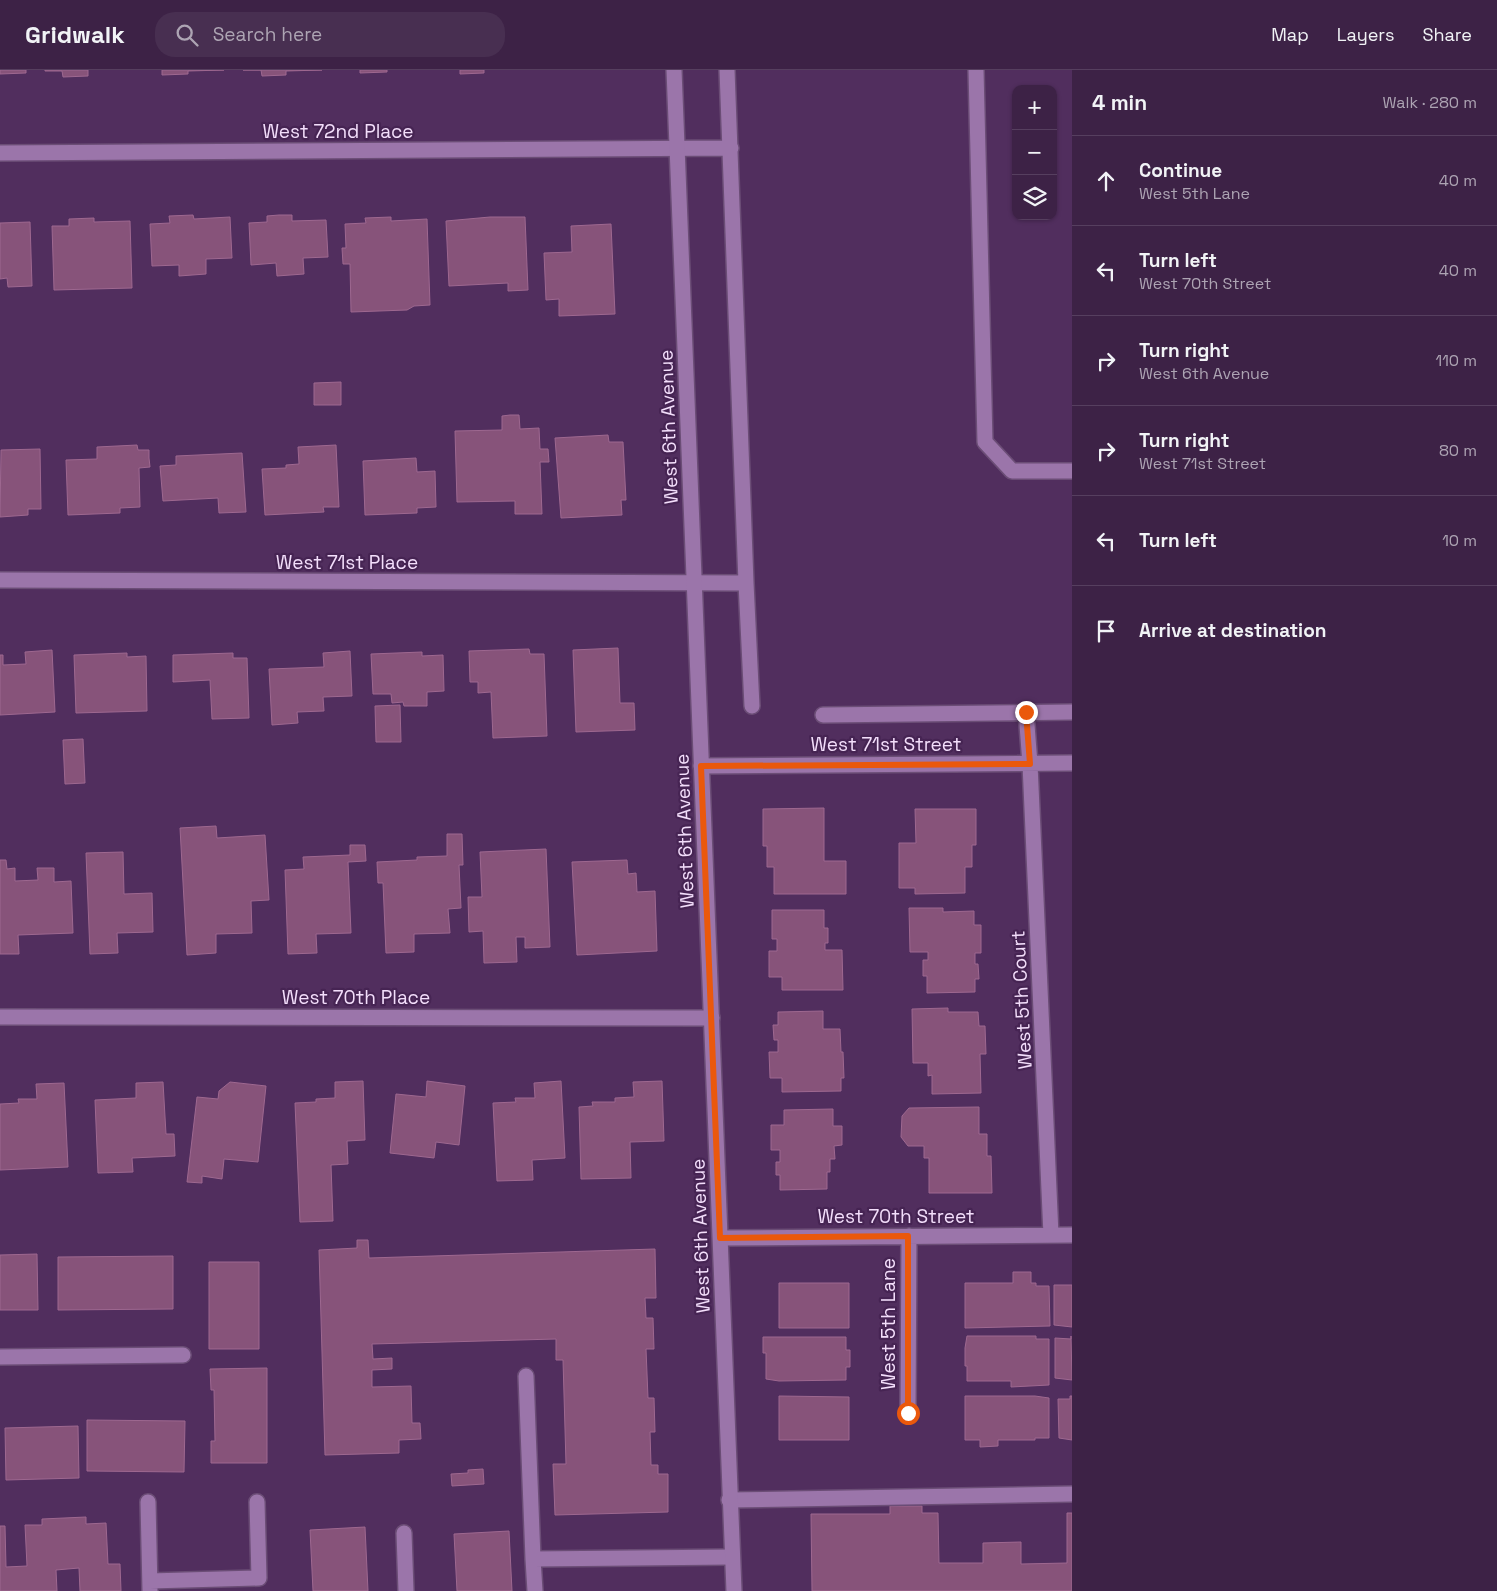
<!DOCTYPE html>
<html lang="en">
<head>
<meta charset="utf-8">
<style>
  body { margin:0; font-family:"Space Grotesk",sans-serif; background:#482f51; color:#f1f3f6 }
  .controls { position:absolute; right:15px; top:15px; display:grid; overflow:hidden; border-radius:10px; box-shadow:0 1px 4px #0004 }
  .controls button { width:45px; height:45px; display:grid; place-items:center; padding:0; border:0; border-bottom:1px solid #563f5f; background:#3d2246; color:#f1f3f6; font:25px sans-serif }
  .stop { position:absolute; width:15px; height:15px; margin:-11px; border:4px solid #ea580c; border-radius:50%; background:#fff }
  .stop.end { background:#ea580c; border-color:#fff; box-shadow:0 1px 5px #0008 }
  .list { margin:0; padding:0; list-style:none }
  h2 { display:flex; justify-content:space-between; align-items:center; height:65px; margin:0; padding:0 20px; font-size:21px }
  h2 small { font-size:16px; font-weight:400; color:#ada4b3 }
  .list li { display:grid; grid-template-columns:32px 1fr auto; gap:15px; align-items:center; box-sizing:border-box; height:90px; padding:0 20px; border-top:1px solid #563f5f }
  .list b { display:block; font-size:19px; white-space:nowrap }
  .list p { margin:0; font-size:16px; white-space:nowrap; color:#ada4b3 }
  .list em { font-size:16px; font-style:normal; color:#ada4b3 }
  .icon { flex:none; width:28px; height:28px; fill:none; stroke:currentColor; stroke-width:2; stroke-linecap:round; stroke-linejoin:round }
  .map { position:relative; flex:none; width:1072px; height:1521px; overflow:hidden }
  header { display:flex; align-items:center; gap:30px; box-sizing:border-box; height:70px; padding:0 25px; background:#3d2246; border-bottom:1px solid #563f5f }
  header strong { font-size:24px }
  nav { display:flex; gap:28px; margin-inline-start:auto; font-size:18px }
  .search { width:350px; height:45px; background:#482f51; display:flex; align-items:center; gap:12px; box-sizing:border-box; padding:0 18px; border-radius:20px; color:#ada4b3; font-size:19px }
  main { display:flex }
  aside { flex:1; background:#3d2246 }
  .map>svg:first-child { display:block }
  .building { fill:#87537a; stroke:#9e6890 }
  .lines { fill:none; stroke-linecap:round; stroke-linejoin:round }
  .service-casing { stroke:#6b4d76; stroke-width:18 }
  .minor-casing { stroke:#6b4d76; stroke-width:18 }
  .tertiary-casing { stroke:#6b4d76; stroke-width:18 }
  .service { stroke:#9b75aa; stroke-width:15 }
  .minor { stroke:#9b75aa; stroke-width:15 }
  .tertiary { stroke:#9b75aa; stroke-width:15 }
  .route { stroke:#ea580c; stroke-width:6 }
  .labels { text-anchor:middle; stroke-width:4.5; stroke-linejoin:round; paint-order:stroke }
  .street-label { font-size:19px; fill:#f3defb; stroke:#462453 }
</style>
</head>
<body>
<header>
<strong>Gridwalk</strong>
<div class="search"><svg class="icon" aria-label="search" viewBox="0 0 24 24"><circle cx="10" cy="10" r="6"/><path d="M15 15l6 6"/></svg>Search here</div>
<nav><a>Map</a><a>Layers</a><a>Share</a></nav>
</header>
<main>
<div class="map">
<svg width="1072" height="1521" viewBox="0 0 1072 1521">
  <rect width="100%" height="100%" fill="#512e5e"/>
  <path class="building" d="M0,0H26V3L0,4Z
    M45,0H88V6L63,7L62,1H45Z
    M162,0H224L188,1V4L162,5Z
    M243,0H322L286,1V5L262,6L261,0Z
    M360,0H387V2L360,3Z
    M460,0H484V3L460,4Z
    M193,145L194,149L230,147L232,188L206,189V204L179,206V195L152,196L150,154L170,153L169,146Z
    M279,145H292V151L326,150L328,187L303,188L304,204L277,206L276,193L251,195L249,153L267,152V146Z
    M391,147V151L427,149L430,235L414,236L407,240L351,242L350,194H343L342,178H346L345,154L366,153L365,148Z
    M490,147H525L528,220L508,221V213L449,216L446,151Z
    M94,148V152L130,151L132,218L54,220L52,156H69V149Z
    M30,152L32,216L8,217L7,208L0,209V153Z
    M611,154L615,244L559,246V229L546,230L544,183L572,182L571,156Z
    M341,312V335H314V313Z
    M510,345H519L520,359L539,358L540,379H548L549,392H540L542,444H515V431L457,432L455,361L502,360V346Z
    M608,365L609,372H623L626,430H621L622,445L561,448L555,368Z
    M137,375L138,380H149V388L150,397L139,398L140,437L120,438V443L68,445L66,390L97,389V377Z
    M336,375L339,437H323L324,442L265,445L262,399L286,398V395L299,394L298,377Z
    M40,379L41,439H28V445L0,447L1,380Z
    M242,383L246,442L219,443L218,428L163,431L160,396L176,395V386Z
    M416,388L417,402L435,401L436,437L417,438V443L365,445L363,391Z
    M618,578L620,633H634L635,660L576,662L573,580Z
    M529,579L530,584H544L547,666L493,668L491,622L478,623V612H470L469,581Z
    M52,580L55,642L0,645V585H3V595L26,594L25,582Z
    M350,581L352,626L323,627L324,641L297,642L298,653L272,655L269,599L324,597L323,583Z
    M422,582V586L443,585L444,621L427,622V636H404L403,632L392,633L391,624H373L371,584Z
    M127,583V587L146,586L147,641L76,643L74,585Z
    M233,583V588H247L249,648L212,649L210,610L173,612V585Z
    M400,635L401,672H376L375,636Z
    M83,669L85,713L65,714L63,670Z
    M824,738V791H846V824H774V797H767V776H763V739Z
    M915,739H976V775H972V797H965V823L915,824V818H899V773H916Z
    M216,756L217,768L265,765L269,830L251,831L252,863L216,864V883L187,885L180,758Z
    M447,764H462L463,795H459L461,838L448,839L450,863L414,864V882L386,883L383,813H378L377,792L417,790V787L447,786Z
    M350,775H365L366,791L348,792L351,863L316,864L317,883L288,884L285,800L304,799L303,787L350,785Z
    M546,779L550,877L525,878V867H516L517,892L484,893L483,861L469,862L468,827H482L480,782Z
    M123,782L124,824L152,823L153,862L117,863L118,883L90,884L86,783Z
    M0,790H6L7,799L15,798V811L38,810L37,798H54V812L71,811L73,863L18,865L19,884H0Z
    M627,790L628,804L636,803L637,822L655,821L657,881L577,885L572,792Z
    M909,838H943V842L974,841V855H981V883H975V894H978L979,909H975V922L927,923V906H923V890H928V882H910Z
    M772,840H824V858H828V873H825V880H842L843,920H782V907H769V881H777V869H772Z
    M948,938V942H978L979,956H985L986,984H980L981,1023L932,1024V1005L928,1006V993H913L912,939Z
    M823,941V959H840L841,982H843L844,1008H841V1021L782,1022V1008H770L769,982H778V970H774L773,955H778V942Z
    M363,1011L365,1070L347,1071L348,1094L331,1095L333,1151L300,1152L295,1033L316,1032V1029L335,1028V1012Z
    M427,1011L465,1016L459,1075L436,1072L434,1088L390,1083L396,1024L426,1027Z
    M561,1011L565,1088L532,1090L533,1110L497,1111L493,1033L516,1032L515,1028H535L534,1013Z
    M662,1011L664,1071L630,1072L631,1108L581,1109L579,1037L593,1036L592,1032H615V1028L634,1027L633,1012Z
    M163,1012L166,1064H174L175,1086L132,1088L133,1102L98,1103L95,1030L136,1028V1013Z
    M230,1012L266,1016L258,1092L224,1089L222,1109L202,1106V1113L187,1112L197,1027L218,1029L219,1021Z
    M64,1013L68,1097L0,1100V1034L19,1033L18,1029H37L36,1014Z
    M979,1037V1064H987V1086H991L992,1123H929V1088H924V1076H908L901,1067L902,1046L909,1038Z
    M833,1039V1056H842V1075L834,1076L835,1089H830V1102H827V1119L780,1120V1105H776V1092H780V1080H771V1055H784V1040Z
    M357,1170H368L369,1188L655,1179L656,1228H645L646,1248H653L654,1279H646L648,1328H654L655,1362H650L651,1395H658V1404H668V1442L555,1445L553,1394H566L563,1290H556V1269L372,1274L373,1289L392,1288V1299L372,1300V1317L411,1316L412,1353H420L421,1369L399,1370V1383L325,1385L319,1180L357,1178Z
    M37,1184L38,1240H0V1185Z
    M173,1186V1239L58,1240V1187Z
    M209,1192H259V1279H209Z
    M1013,1202H1031V1213H1036V1216H1049L1050,1256L965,1258V1213H1013Z
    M779,1213H849V1258H779Z
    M1054,1215H1072V1257L1054,1255Z
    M967,1266H1036V1269H1049V1315L1011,1317V1311H967V1296H965V1278Z
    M1071,1266L1072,1310L1055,1308V1268L1071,1269Z
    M763,1267H846V1280H850V1297H846V1310L779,1311L766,1309V1283H763Z
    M267,1298V1393H211V1371H215L214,1320H211L210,1299Z
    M779,1326L849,1327V1370H779Z
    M965,1326H1035L1049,1328V1368H1035V1370H998V1376L980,1377V1370H965Z
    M1070,1326H1072V1370L1059,1368L1058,1329H1070Z
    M87,1350L185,1351L184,1402L87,1401Z
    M78,1356L79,1408L6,1410L5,1358Z
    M483,1399L484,1414L452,1416L451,1404L468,1403V1400Z
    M890,1436H922V1443H938L939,1493H983V1473L1021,1472V1494L1067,1493V1443H1072V1521H812L811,1444H890Z
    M86,1447V1454L106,1453L108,1494H120L121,1521H80L79,1498L56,1500L57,1521H0V1456H5L6,1497L27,1496L25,1455H42V1449Z
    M365,1457L368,1521H313L310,1460Z
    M509,1461L512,1521H457L454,1464Z"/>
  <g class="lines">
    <g class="service-casing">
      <path id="service" d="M0,1287L183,1285
        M526,1306L533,1489L731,1487
        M729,1430L1072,1424
        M148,1432L150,1520
        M404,1463L406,1521
        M533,1489L535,1521
        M150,1511L259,1508L257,1432"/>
    </g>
    <g class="minor-casing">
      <path id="minor" d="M727,0L746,513L752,636
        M976,0L985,372L1012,401H1072
        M0,83L731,78
        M0,510L746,513
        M1026,642L1030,694L1051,1165
        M823,645L1072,642
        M701,696L1072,693
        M0,947L712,948
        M721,1168L1072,1165
        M908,1343L909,1166"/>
    </g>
    <g class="tertiary-casing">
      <path id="tertiary" d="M674,0L734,1521"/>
    </g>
    <use href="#service" class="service"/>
    <use href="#minor" class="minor"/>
    <use href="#tertiary" class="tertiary"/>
  </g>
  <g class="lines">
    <path class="route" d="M908,1343V1166L720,1168L701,696L1030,694L1026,642"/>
  </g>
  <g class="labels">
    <g class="street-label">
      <text x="338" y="68">West 72nd Place</text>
      <text transform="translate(668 357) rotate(-92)" y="7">West 6th Avenue</text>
      <text x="347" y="499">West 71st Place</text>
      <text x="886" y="681">West 71st Street</text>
      <text transform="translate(684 761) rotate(-92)" y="7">West 6th Avenue</text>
      <text x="356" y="934">West 70th Place</text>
      <text transform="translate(1021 930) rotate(-93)" y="7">West 5th Court</text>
      <text x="896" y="1153">West 70th Street</text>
      <text transform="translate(700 1166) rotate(-92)" y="7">West 6th Avenue</text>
      <text transform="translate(888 1254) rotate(-90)" y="7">West 5th Lane</text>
    </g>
  </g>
</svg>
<div class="controls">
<button>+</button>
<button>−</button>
<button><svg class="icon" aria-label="layers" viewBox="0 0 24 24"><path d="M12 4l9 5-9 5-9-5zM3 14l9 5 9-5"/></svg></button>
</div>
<div class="stop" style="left:908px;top:1343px"></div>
<div class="stop end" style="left:1026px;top:642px"></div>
</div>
<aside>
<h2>4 min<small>Walk · 280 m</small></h2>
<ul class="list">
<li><svg class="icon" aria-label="ahead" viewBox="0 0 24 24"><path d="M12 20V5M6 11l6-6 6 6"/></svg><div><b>Continue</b><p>West 5th Lane</p></div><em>40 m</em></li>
<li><svg class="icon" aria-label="left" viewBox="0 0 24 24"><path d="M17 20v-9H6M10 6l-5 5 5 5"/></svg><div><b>Turn left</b><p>West 70th Street</p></div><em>40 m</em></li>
<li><svg class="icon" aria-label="right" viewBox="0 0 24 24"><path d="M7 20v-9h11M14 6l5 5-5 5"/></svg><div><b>Turn right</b><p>West 6th Avenue</p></div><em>110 m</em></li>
<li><svg class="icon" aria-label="right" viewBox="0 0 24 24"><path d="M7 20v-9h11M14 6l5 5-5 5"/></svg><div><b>Turn right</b><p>West 71st Street</p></div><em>80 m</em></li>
<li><svg class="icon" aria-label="left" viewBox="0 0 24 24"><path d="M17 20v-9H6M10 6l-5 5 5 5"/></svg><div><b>Turn left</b></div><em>10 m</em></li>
<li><svg class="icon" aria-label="arrive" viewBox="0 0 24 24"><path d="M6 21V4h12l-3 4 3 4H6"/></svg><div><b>Arrive at destination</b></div></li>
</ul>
</aside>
</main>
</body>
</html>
